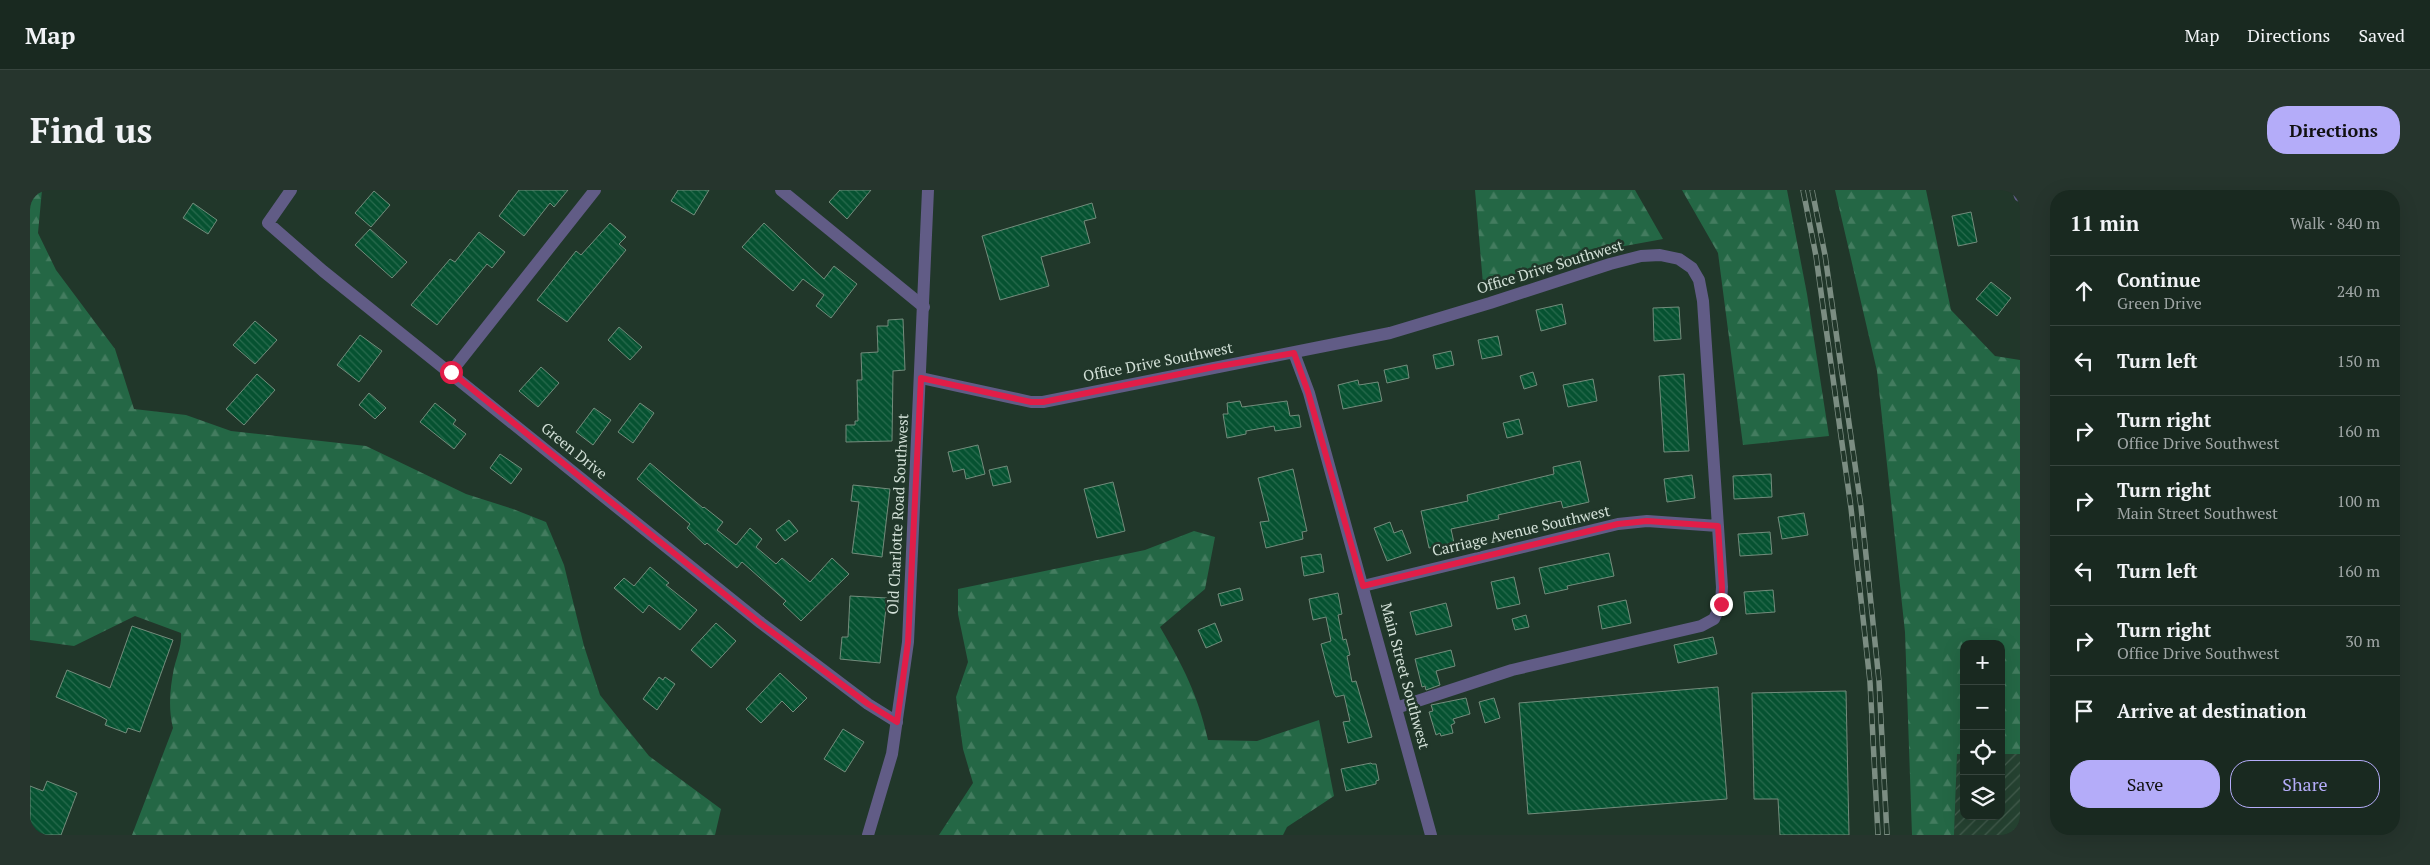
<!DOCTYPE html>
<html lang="en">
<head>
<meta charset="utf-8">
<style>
  body { margin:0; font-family:"PT Serif",serif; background:#26352d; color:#f1f3f6 }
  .controls { position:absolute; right:15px; bottom:15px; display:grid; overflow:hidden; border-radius:10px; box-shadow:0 5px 20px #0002 }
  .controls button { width:45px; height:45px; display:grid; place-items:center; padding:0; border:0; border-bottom:1px solid #37453e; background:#192920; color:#f1f3f6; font:25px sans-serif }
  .stop { position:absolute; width:15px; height:15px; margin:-11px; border:4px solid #e11d48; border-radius:50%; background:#fff }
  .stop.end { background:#e11d48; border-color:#fff; box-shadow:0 1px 5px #0008 }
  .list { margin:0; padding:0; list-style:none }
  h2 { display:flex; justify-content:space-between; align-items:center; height:65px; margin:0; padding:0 20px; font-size:21px }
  h2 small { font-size:16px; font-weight:400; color:#9fa6a5 }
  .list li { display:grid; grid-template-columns:32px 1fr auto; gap:15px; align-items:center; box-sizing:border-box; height:70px; padding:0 20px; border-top:1px solid #37453e }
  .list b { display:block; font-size:19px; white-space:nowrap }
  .list p { margin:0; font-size:16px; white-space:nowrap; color:#9fa6a5 }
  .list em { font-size:16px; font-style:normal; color:#9fa6a5 }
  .actions { display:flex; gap:10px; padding:15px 20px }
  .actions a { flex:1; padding:11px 0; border:1px solid #b4acf9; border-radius:20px; text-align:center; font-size:18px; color:#b4acf9 }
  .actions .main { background:#b4acf9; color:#111 }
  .icon { flex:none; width:28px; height:28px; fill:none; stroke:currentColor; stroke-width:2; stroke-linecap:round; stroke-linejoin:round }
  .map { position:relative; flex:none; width:1990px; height:645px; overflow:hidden; border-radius:20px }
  header { display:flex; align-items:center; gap:30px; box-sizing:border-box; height:70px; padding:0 25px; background:#192920; border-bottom:1px solid #37453e }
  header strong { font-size:24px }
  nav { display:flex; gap:28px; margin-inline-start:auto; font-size:18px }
  .intro { display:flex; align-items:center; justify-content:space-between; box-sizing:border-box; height:120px; padding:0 30px }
  h1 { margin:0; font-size:35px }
  .button { padding:12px 22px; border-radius:20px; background:#b4acf9; color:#111; font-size:18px; font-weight:700 }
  main { display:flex; gap:30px; padding:0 30px }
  aside { flex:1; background:#192920; border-radius:20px; box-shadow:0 5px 20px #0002 }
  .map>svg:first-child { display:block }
  .industrial { fill:url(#industrial-furrows) }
  .forest { fill:url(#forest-firs) }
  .building { fill:url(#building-back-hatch); stroke:#738c7c }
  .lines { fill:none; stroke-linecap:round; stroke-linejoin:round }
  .minor { stroke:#615c86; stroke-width:12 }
  .tertiary { stroke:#615c86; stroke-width:12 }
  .rail-casing { stroke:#7b8d82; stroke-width:5.5 }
  .rail { stroke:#21372a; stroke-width:4; stroke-dasharray:11; stroke-linecap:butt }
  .route { stroke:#e11d48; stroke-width:6 }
  .labels { text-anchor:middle; stroke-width:5; stroke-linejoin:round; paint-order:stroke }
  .street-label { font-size:15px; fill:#d2e0d7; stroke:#21372a }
</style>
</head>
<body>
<header>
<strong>Map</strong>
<nav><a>Map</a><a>Directions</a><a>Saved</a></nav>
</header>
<div class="intro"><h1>Find us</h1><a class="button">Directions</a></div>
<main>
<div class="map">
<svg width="1990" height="645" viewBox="0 0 1990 645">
  <defs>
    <pattern id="industrial-furrows" width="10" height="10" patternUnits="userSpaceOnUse" patternTransform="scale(1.25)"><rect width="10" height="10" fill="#254231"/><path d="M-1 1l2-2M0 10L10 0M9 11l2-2" fill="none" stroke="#445d4e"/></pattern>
    <pattern id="forest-firs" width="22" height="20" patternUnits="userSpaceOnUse" patternTransform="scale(1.25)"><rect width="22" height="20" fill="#246745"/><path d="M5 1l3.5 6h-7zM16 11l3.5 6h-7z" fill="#437c5f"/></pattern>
    <pattern id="building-back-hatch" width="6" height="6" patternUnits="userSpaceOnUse" patternTransform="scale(1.25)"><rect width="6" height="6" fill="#065231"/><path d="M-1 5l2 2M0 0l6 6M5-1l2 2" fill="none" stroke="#296b4e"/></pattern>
  </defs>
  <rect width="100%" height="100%" fill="#21372a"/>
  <path class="industrial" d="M1927,564H1934V626H1971V564H1990V645H1924Z"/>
  <path class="forest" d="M0,0H12L8,43L26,80L85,159L104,219L156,225L201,241L336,256L436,304L483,319L516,332L534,375L554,456L570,505L619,566L691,619L685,645H102L143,538C138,518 140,498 144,478C147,466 152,455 151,443L105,426L44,456L0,450Z
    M1445,0H1605L1633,49L1540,66L1453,94Z
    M1652,0H1757L1777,104L1799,246L1713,255L1688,63Z
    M1805,0H1896L1921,120L1965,166L1990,170V564H1971V454H1934V564H1927L1924,645H1882L1875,442L1847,181Z
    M1164,341L1185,347L1175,399L1130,437C1153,476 1168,505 1178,550L1227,551L1289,530L1304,606L1257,637L1253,645H909L943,593L933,559L926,507L938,472L928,424V399L1115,360Z"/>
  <path class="building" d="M489,0H538L524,17L520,13L494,46L469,26Z
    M648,0H679L664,25L641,11Z
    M810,0H841L817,29L799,12Z
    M344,1L360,15L341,37L325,23Z
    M163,13L187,30L178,44L153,28Z
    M1062,13L1066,28L1054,31L1060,53L1011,67L1019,96L970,110L952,46Z
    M1941,22L1947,52L1928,56L1922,26Z
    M580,33L596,47L589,54L596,60L537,132L507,110L546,61L551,65Z
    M734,33L794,89L804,76L827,94L801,128L786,116L794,105L773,89L763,101L712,57Z
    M340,39L377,72L362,88L325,55Z
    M449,42L475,62L462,78L457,74L407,135L381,115L420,69L425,72Z
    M1961,92L1981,108L1967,126L1946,109Z
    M1532,114L1536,134L1511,141L1506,120Z
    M1649,117L1651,149L1624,151L1623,118Z
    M873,129L875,180L863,181L862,251L816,252V235H825V231H828L827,190H832L831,163L848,162L847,136H858V130Z
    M225,131L247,150L225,174L203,155Z
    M589,137L612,157L600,170L578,150Z
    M330,145L352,161L329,192L307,175Z
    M1468,146L1472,165L1452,169L1448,150Z
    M1421,161L1424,175L1406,179L1403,165Z
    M1377,175L1379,188L1357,193L1354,180Z
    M511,177L529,193L508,217L489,201Z
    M1503,182L1507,195L1494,199L1490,186Z
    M227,184L245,200L214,235L196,219Z
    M1654,184L1659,261L1634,262L1629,186Z
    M1563,189L1567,211L1538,217L1533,195Z
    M1328,190L1329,195L1348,192L1352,211L1313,219L1308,195Z
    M339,203L356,218L345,229L329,215Z
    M1210,211L1212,217L1257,211L1260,226L1269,225L1271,237L1245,241L1244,236L1216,241V244L1197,248L1193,224H1198L1197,213Z
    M405,213L426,230L423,234L436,244L424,259L390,232Z
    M610,213L624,223L603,253L588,242Z
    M564,218L581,230L563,255L546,242Z
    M1489,229L1493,244L1477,248L1473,233Z
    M948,255L955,284L936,289L934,279L923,282L918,262Z
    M470,264L492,279L481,294L460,278Z
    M1550,271L1559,312L1533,318L1531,311L1468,325L1469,329L1421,339L1424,353L1399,358L1391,321L1438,311L1437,305L1524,284L1523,277Z
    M620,273L673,318L674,317L693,332L687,340L706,355L720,338L732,349L726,357L746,374L752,368L780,392L802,368L819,384L771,431L753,414L756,411L712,372L707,378L677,353L675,355L657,338L660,334L607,289Z
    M977,276L981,292L963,296L959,280Z
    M1263,279L1277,341L1272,342L1273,349L1236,358L1230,332L1239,331L1228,288Z
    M1741,284L1742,307L1704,309L1703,286Z
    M1662,285L1665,308L1637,312L1634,289Z
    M1083,292L1095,341L1067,348L1054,299Z
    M823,295L860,299L852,367L822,363L829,312L821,311Z
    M1774,323L1778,345L1752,349L1748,327Z
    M759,330L768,341L755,351L746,340Z
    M1360,332L1364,343L1372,340L1381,363L1357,371L1344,338Z
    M1740,342L1742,364L1710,366L1708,344Z
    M1579,363L1584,386L1537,396L1538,399L1515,404L1509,378Z
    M1291,364L1294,382L1274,386L1271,367Z
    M620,377L639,393L636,395L667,420L650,440L619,415L613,423L584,398L594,388L604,396Z
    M1484,387L1490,414L1467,419L1461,392Z
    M1210,398L1213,410L1191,416L1188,404Z
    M1743,400L1745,422L1716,424L1714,402Z
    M1308,403L1312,424L1308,425L1313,450L1316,449L1320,465L1317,466L1322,492L1326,491L1342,547L1318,553L1313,532L1320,531L1314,505L1306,507L1304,504L1291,454L1301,451L1296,427L1283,430L1279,409Z
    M820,406L857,408L850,473L810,469L812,447H818Z
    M1596,410L1601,433L1572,439L1568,416Z
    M1416,413L1422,436L1386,445L1380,422Z
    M1496,425L1499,437L1485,440L1482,429Z
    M686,433L706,451L681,478L661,460Z
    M1185,433L1192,451L1176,458L1168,440Z
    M102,436L143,450L110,542L98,538L96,543L75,535L77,530L70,526L26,507L37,480L80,498Z
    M1683,447L1687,464L1648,473L1644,455Z
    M1421,460L1425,476L1406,481L1410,495L1396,500L1395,496L1392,497L1385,469Z
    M750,483L777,508L763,522L752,511L731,533L716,519Z
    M629,487L633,490L635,487L645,494L627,520L613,509Z
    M1688,497L1697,609L1498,624L1489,513Z
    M1816,501L1819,645H1750L1748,609H1724L1722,503Z
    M1436,508L1440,524L1423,529L1425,533L1421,535L1423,543L1411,546L1410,543L1406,545L1399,522L1403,521L1401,515Z
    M1464,508L1470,528L1455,533L1449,512Z
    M813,539L834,552L815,582L794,569Z
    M1341,573L1342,574H1346L1349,590L1346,591V594L1316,601L1311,579Z
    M17,591L47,603L31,645H0V596L13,601Z"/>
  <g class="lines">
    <path class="minor" d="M261,0L238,33L293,81L731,433L838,514L867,532
      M751,0L894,117
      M1988,0L1990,6
      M1264,163L1279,203L1401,645
      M421,182L565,0
      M891,188L1001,212H1013L1360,143L1460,113L1580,74L1611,66L1630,65L1649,69L1662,78L1669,90L1673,111L1692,397L1691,414L1684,429L1671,436L1482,480L1366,518
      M1333,396L1588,334L1617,331L1688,336"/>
    <path class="tertiary" d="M838,645L862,564L878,452L898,0"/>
    <g class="rail-casing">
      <path id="rail" d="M1773,0L1786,66L1821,318L1840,492L1848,645
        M1782,0L1795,65L1831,317L1849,491L1857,645"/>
    </g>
    <use href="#rail" class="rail"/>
  </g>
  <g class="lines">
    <path class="route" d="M421,182L730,433L838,514L867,532L878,452L891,188L1001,212H1013L1184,177L1264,163L1278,202L1333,396L1588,334L1617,331L1688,336L1692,398L1691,414"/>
  </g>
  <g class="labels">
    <g class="street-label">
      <text transform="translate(1520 77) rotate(-17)" y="5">Office Drive Southwest</text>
      <text transform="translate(1128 172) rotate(-11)" y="5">Office Drive Southwest</text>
      <text transform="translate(544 261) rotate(39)" y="5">Green Drive</text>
      <text transform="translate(868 324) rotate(-87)" y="5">Old Charlotte Road Southwest</text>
      <text transform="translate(1491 341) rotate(-13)" y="5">Carriage Avenue Southwest</text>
      <text transform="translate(1375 486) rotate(75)" y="5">Main Street Southwest</text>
    </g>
  </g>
</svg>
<div class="controls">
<button>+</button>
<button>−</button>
<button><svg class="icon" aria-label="locate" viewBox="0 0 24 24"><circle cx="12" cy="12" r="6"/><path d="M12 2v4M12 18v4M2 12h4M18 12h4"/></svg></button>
<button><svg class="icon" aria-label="layers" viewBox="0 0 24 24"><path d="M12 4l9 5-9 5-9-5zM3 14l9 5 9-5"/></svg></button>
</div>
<div class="stop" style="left:421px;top:182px"></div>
<div class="stop end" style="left:1691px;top:414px"></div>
</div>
<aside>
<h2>11 min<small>Walk · 840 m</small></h2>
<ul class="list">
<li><svg class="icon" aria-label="ahead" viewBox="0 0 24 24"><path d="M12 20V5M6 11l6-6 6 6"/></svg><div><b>Continue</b><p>Green Drive</p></div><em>240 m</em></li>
<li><svg class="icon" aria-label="left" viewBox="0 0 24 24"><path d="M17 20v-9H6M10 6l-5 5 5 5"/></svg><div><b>Turn left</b></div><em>150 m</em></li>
<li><svg class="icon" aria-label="right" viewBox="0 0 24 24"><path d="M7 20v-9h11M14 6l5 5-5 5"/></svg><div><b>Turn right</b><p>Office Drive Southwest</p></div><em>160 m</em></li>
<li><svg class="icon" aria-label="right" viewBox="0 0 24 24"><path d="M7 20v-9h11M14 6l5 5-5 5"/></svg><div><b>Turn right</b><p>Main Street Southwest</p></div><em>100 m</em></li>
<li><svg class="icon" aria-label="left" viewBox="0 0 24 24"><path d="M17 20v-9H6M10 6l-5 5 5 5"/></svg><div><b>Turn left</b></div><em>160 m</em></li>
<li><svg class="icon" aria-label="right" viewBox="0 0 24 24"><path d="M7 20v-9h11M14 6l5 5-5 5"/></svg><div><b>Turn right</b><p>Office Drive Southwest</p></div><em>30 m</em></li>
<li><svg class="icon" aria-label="arrive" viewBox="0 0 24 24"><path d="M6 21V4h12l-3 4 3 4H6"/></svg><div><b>Arrive at destination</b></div></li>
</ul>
<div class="actions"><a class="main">Save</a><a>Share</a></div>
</aside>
</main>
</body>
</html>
